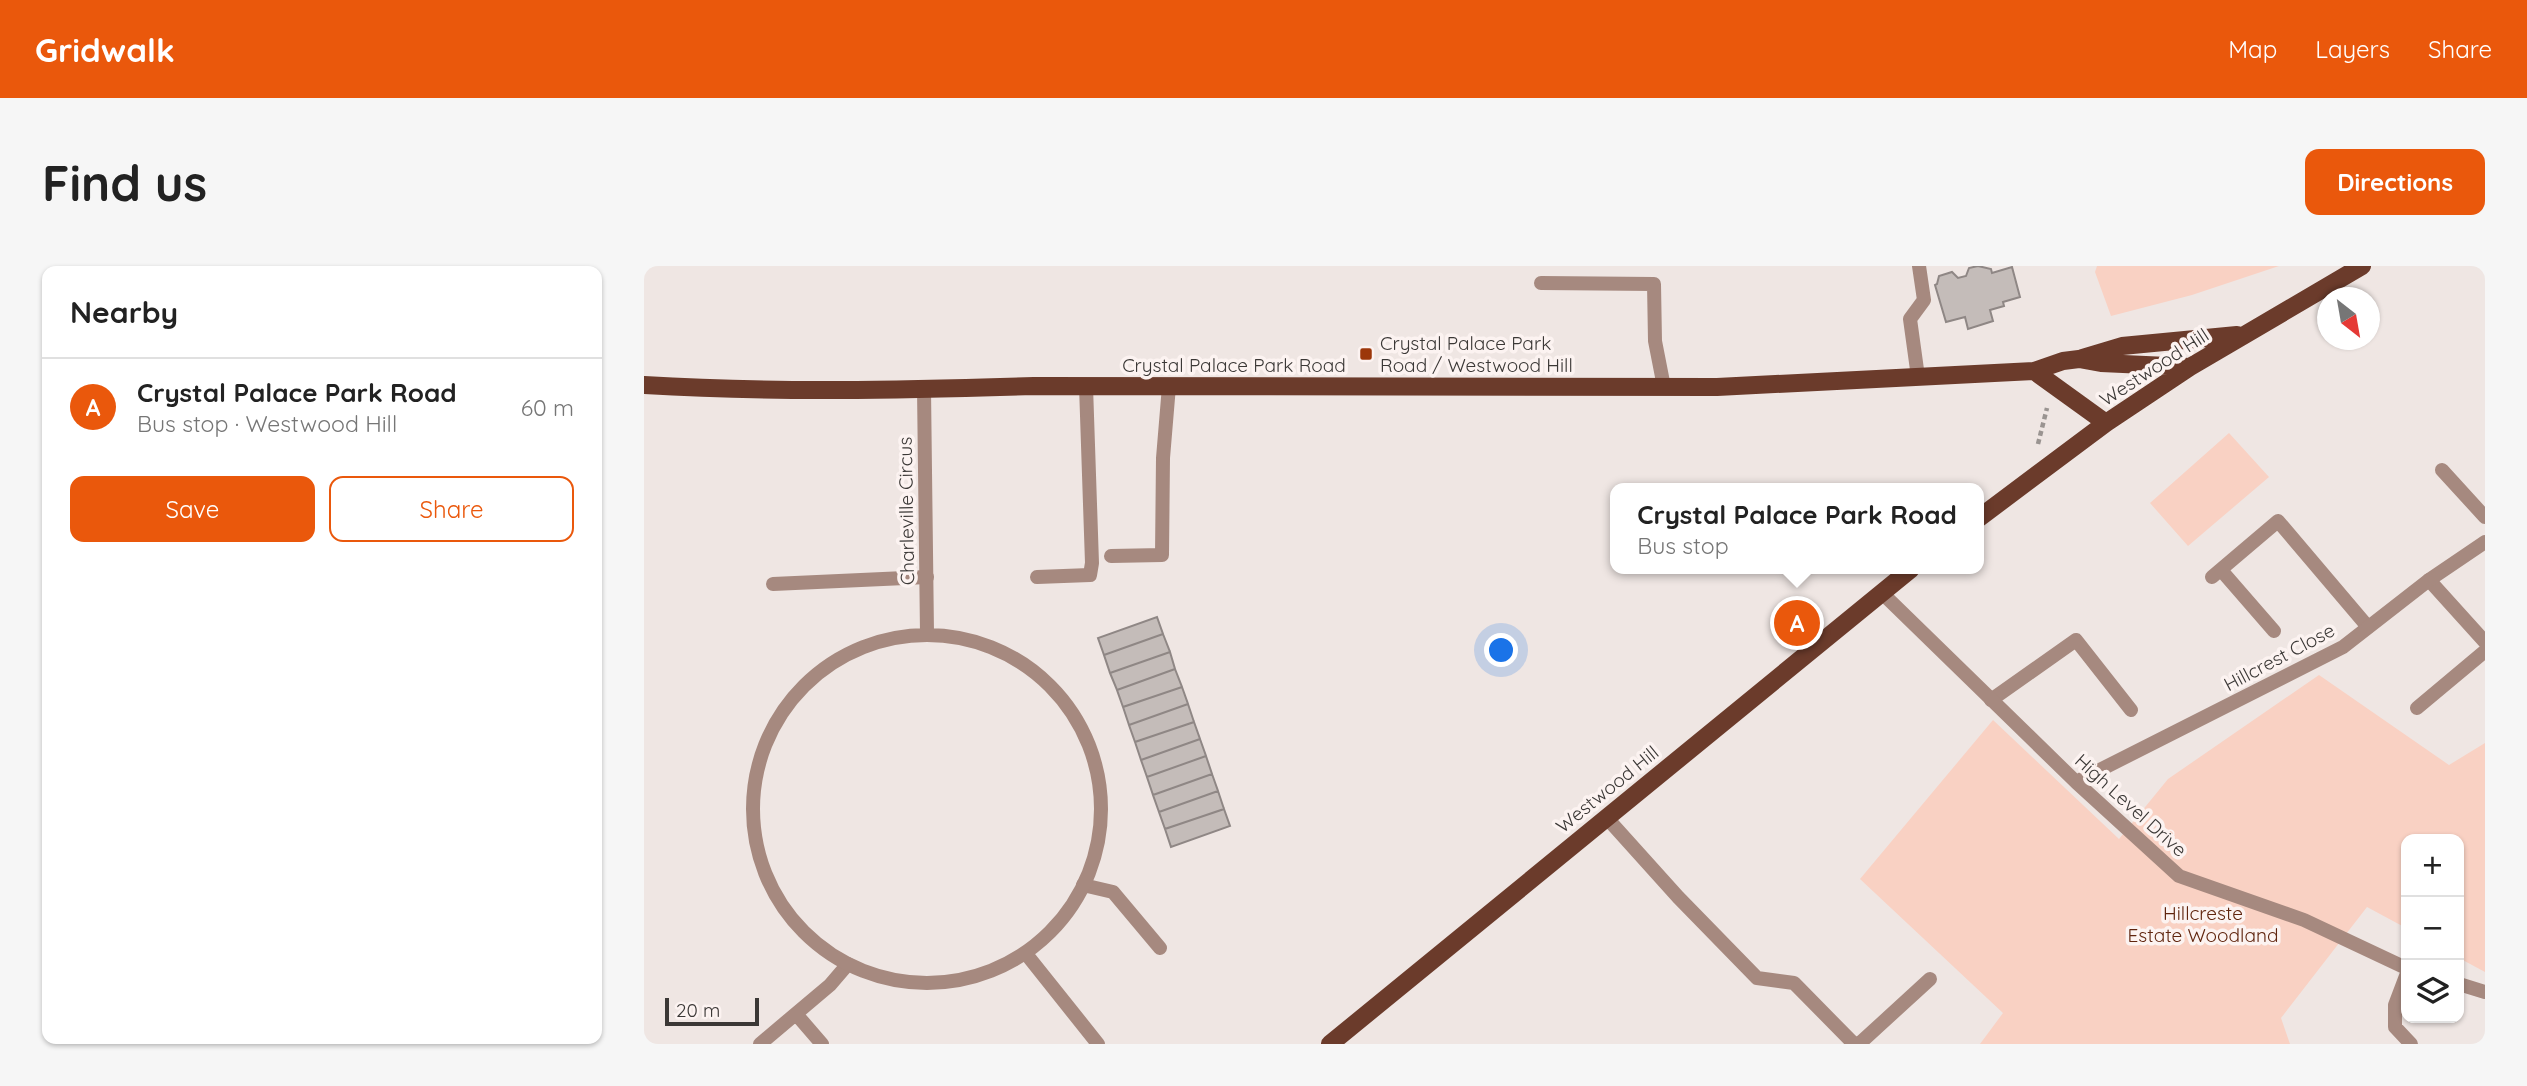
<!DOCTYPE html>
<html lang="en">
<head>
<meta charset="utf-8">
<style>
  body { margin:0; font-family:Quicksand,sans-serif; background:#f6f6f6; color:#222 }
  .controls { position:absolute; right:21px; bottom:21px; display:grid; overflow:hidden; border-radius:14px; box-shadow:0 2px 5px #0004 }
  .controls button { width:63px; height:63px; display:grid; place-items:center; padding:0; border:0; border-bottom:2px solid #e0e0e0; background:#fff; color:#222; font:35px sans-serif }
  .compass { position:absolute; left:1673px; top:21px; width:63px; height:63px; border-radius:50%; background:#fff; box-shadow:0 2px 5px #0004; rotate:149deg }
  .scale { position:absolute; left:21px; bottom:18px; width:94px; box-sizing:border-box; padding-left:7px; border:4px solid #3b3836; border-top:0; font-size:19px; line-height:24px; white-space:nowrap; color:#3b3836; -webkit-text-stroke:5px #fcf3f1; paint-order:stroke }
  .you { position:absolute; left:858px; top:385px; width:24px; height:24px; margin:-18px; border:5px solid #fff; border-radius:50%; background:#1a73e8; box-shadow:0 0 0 10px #1a73e833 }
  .badge { display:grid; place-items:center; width:46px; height:46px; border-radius:50%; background:#ea580c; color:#fff; font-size:23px; font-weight:700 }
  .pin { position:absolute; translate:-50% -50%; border:4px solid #fff; box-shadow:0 2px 7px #0006 }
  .popup { position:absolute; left:966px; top:217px; width:374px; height:91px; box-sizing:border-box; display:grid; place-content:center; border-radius:14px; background:#fff; filter:drop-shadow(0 2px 5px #0005); font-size:23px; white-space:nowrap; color:#767676 }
  .popup b { font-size:26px; color:#222 }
  .popup::after { content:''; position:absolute; left:50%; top:100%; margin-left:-14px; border:14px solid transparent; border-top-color:#fff }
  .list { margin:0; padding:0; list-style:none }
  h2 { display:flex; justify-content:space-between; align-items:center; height:91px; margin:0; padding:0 28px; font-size:30px }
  h2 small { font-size:23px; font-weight:400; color:#767676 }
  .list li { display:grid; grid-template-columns:46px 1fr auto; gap:21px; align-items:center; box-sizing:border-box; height:98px; padding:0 28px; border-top:2px solid #e0e0e0 }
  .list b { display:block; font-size:26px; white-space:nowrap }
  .list p { margin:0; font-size:23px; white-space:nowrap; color:#767676 }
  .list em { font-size:23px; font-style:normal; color:#767676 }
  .actions { display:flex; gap:14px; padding:21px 28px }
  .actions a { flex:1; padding:16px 0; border:2px solid #ea580c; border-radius:14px; text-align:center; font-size:24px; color:#ea580c }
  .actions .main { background:#ea580c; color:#fff }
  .icon { flex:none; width:38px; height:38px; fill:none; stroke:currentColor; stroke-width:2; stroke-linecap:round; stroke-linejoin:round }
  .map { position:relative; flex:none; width:1841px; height:778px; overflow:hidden; border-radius:14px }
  header { display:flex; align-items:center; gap:42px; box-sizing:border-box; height:98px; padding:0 35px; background:#ea580c; color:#fff }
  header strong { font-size:33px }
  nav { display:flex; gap:38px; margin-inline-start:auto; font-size:24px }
  .intro { display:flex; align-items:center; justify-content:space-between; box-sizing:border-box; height:168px; padding:0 42px }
  h1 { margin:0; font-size:49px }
  .button { padding:18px 32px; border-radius:14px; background:#ea580c; color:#fff; font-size:24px; font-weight:700 }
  main { display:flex; gap:42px; padding:0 42px }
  aside { flex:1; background:#fff; border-radius:14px; box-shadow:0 2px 5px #0004 }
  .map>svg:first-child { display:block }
  .green { fill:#f9d1c3 }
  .building { fill:#c4bcb9; stroke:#8f8785; stroke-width:2 }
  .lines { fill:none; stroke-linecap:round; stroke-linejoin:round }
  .path { stroke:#9a9491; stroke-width:4.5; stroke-dasharray:5 3.5; stroke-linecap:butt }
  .service { stroke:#a6897f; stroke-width:14 }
  .minor { stroke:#a6897f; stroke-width:14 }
  .primary { stroke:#6b3b2b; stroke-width:18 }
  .poi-dot { fill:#9c370a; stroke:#fcf3f1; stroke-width:2.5 }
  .labels { text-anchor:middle; stroke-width:7; stroke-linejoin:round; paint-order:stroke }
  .poi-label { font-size:19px; fill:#3b3836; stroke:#fcf3f1; text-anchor:start }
  .street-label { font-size:19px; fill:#3b3836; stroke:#fcf3f1 }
  .park-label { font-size:19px; fill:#60250e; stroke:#fcf3f1 }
</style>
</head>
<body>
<header>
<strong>Gridwalk</strong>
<nav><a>Map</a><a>Layers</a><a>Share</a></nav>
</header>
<div class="intro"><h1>Find us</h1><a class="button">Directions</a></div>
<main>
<aside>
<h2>Nearby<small></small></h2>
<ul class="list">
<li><span class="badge">A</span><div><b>Crystal Palace Park Road</b><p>Bus stop · Westwood Hill</p></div><em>60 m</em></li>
</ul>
<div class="actions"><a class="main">Save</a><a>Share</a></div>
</aside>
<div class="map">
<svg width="1841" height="778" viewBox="0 0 1841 778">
  <rect width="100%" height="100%" fill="#efe6e3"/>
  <path class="green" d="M1453,0H1635L1548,29L1467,50L1451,6Z
    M1585,167L1625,211L1544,280L1506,237Z
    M1675,409L1805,499L1841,477V706L1815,692V573H1762V662L1723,641L1637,752L1646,778H1336L1359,747L1216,613L1349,454L1475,573L1524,513Z"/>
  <path class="building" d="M1334,0L1347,3L1348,7L1368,1L1376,31L1359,36L1360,40L1346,44L1349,55L1324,63L1321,51L1302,56L1291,19L1293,18L1295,10L1308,6L1314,12L1322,10L1325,2Z
    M513,351L519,368L460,389L454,372Z
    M519,368L526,386L466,407L460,389Z
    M526,386L531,403L473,424L466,407Z
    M531,403L538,421L479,441L473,424Z
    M538,421L544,438L485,459L479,441Z
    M544,438L550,456L491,476L485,459Z
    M550,456L556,473L497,494L491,476Z
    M556,473L562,490L503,511L497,494Z
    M562,490L568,508L509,529L503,511Z
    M568,508L574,525L515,546L509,529Z
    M574,525L580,543L521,563L515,546Z
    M580,543L586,560L527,581L521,563Z"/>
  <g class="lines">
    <path class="path" d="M1394,178L1403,142"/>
    <path class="service" d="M897,17L1010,18L1011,75L1020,121
      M1274,111L1266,53L1280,34L1275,0
      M1798,204L1841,251
      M467,290L518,289L519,192L525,120
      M1577,304L1630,365
      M393,311L446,309L448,297L442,120
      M1568,311L1634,255L1724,361
      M1785,314L1841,376
      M129,318L283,311
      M1347,434L1432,374L1487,444
      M1773,442L1841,385
      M439,619L469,626L516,682
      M1762,710L1751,739V761L1767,778
      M152,748L178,778
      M116,778L186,719L204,698"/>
    <path class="minor" d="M280,123L283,367
      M1237,326L1432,516L1535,610L1660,654L1762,702
      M109 543a174 174 0 1 1 348 0a174 174 0 1 1-348 0Z
      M1432,516L1699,381L1785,314L1841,276
      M962,551L1034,631L1113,712L1150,717L1210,778
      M383,689L454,778
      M1815,718L1841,726
      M1215,778L1286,713"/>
    <path class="primary" d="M1438,92L1478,80L1593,69
      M1390,105L1462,157
      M0,119C129,127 260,124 390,120L1073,121L1390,105L1419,95L1435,93L1457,97L1546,101
      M1335,252L1462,157L1546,101L1718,0
      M686,778L1267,303"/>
  </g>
  <rect class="poi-dot" x="715" y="81" width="14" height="14" rx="3.5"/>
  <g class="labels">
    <g class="poi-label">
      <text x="736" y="84">Crystal Palace Park<tspan x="736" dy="22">Road / Westwood Hill</tspan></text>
    </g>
    <g class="street-label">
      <text x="590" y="106">Crystal Palace Park Road</text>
      <text transform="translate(1510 101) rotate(-33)" y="7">Westwood Hill</text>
      <text transform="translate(262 245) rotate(-91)" y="7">Charleville Circus</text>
      <text transform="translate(1635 391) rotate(-28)" y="7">Hillcrest Close</text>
      <text transform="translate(963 523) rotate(-39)" y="7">Westwood Hill</text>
      <text transform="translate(1487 539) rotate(42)" y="7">High Level Drive</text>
    </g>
    <g class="park-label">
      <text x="1559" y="654">Hillcreste<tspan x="1559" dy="22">Estate Woodland</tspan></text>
    </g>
  </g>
</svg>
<div class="controls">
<button>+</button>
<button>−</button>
<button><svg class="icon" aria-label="layers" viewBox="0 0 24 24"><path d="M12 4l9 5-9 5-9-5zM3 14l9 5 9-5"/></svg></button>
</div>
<svg class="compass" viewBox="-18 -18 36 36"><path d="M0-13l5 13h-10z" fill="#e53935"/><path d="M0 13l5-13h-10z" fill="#767676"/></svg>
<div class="scale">20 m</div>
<div class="you"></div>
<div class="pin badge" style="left:1153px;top:357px">A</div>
<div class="popup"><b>Crystal Palace Park Road</b>Bus stop</div>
</div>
</main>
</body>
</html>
